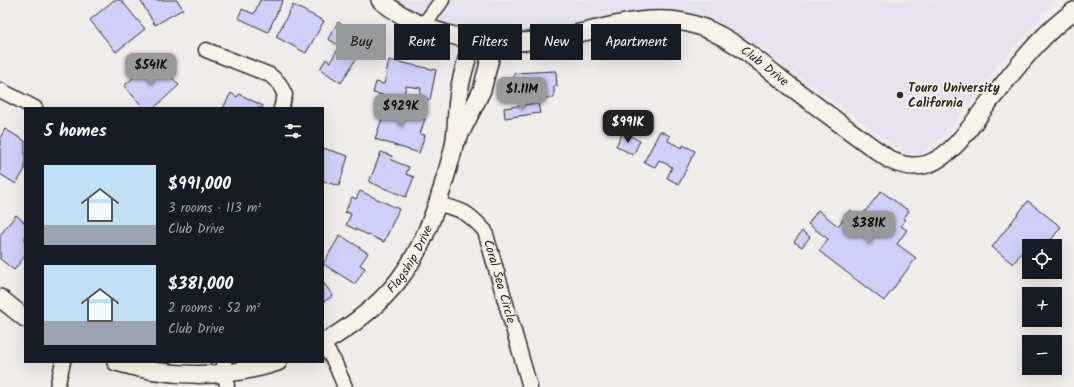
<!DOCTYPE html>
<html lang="en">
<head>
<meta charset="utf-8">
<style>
  :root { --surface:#171b24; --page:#20242c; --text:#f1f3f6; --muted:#9ea1a6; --accent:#98999b }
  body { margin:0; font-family:Kalam,sans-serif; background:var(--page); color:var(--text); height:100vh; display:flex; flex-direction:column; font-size:15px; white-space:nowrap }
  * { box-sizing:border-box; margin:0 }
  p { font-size:13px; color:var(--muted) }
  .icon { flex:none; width:22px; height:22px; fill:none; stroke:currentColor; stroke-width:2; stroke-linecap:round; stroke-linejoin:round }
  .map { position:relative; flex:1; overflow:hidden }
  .sheet { position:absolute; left:24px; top:107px; width:300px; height:256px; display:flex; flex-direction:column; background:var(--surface); border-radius:0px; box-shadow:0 4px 16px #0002 }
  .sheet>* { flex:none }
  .top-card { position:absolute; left:336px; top:24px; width:380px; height:36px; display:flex; gap:8px }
  .controls { position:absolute; left:1022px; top:239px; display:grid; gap:8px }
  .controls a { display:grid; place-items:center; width:40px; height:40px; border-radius:0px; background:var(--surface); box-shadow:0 4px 16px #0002; font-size:20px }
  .price { position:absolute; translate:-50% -34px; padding:0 9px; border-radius:8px; background:var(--accent); color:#111; font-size:13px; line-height:26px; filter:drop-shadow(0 1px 2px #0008) }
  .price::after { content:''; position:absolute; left:50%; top:24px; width:12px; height:9px; margin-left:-6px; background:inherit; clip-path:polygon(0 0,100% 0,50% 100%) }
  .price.on { background:#222; color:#fff }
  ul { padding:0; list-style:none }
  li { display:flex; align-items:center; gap:12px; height:100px; padding:0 20px }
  li span { display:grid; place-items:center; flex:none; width:112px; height:80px; border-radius:0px; color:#555 }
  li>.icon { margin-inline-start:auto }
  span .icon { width:48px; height:48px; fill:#fffc; stroke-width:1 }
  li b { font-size:17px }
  h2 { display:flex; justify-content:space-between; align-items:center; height:48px; padding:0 20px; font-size:17px }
  .tag { padding:0 14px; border-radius:0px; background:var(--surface); box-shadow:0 4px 16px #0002; font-size:14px; line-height:36px }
  .tag.on { background:var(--accent); color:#111 }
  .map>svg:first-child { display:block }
  .built { fill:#e6e3ef }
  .building { fill:#d0cff8; stroke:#2b2b2b }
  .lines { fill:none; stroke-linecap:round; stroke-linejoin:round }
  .minor-casing { stroke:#2b2b2b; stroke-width:17 }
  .tertiary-casing { stroke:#2b2b2b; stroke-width:20 }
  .minor { stroke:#f7f3e8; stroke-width:14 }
  .tertiary { stroke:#f7f3e8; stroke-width:17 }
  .poi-dot { fill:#2b2b2b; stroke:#f7f3e8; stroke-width:1.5 }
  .labels { text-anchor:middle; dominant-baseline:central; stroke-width:3.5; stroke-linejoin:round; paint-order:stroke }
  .street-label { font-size:13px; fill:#2b2b2b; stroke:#f7f3e8 }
  .poi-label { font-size:13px; font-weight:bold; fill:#2b2b2b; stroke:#f7f3e8; text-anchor:start }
</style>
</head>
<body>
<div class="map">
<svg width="1074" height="387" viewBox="0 0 1074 387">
  <rect width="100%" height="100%" fill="#efeceb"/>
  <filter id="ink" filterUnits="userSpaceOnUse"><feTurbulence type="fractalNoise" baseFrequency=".025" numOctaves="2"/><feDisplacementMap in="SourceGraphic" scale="8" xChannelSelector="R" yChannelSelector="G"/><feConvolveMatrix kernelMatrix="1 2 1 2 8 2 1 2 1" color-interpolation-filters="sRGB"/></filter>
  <g filter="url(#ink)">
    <path class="built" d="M 390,0 L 1055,0 L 996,68 L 943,138 L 919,154 L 905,153 L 751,42 L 684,12 L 657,10 L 589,21 L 549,33 L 510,36 L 478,34 L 438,23 Z"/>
    <path class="building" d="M 114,0 L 121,0 L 145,29 L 116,52 L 90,20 Z
      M 140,0 L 177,0 L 183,9 L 155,25 Z
      M 260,0 L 283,0 L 268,32 L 238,18 L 242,9 L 254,14 Z
      M 293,5 L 324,21 L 306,53 L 276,37 Z
      M 338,22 L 367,41 L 341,83 L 320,69 L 326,59 L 330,62 L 340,46 L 328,39 Z
      M 389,60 L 436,70 L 430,100 L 419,97 L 421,88 L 406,86 L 403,99 L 373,93 L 376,82 L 384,84 Z
      M 151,62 L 163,76 L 167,72 L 179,85 L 154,108 L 144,108 L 124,86 Z
      M 556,71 L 557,86 L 554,86 L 554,98 L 513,99 L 514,73 Z
      M 231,93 L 237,97 L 239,94 L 263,106 L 262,108 L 223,108 Z
      M 388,101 L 416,110 L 415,115 L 425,119 L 420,134 L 425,135 L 419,153 L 375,139 Z
      M 538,103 L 540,113 L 505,118 L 504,108 Z
      M 5,129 L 25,141 L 25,169 L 16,184 L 0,174 L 0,138 Z
      M 660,131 L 670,136 L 668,141 L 682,148 L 683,145 L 695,151 L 679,184 L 667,178 L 672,167 L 659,160 L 655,167 L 644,162 Z
      M 623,132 L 640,141 L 633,155 L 616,146 Z
      M 323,148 L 348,156 L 339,186 L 323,181 Z
      M 381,152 L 392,156 L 391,160 L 409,167 L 406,174 L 414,177 L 406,197 L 369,182 Z
      M 360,191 L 399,209 L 384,242 L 346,225 L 351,214 L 345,212 L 352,197 L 356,199 Z
      M 881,191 L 909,211 L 903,219 L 905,220 L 901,226 L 907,230 L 897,244 L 916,258 L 884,301 L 819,251 L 828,239 L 808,224 L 818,210 L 838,226 L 850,210 L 860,218 Z
      M 1028,201 L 1061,227 L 1046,246 L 1029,246 L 1029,249 L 1026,247 L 1013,264 L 992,247 Z
      M 16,215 L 25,223 L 25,256 L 14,270 L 0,259 L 0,235 Z
      M 802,231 L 810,237 L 802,247 L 794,242 Z
      M 340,235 L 368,253 L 360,265 L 365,268 L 355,284 L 323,264 Z
      M 323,282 L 333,296 L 323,302 Z"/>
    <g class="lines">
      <defs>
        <g id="minor">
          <path d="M 423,26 L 442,0"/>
          <path d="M 206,50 L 270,75 L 279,83 L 285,95 L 281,108"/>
          <path d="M 0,90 L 35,108"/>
          <path id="s1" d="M 437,204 C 461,209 468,212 485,231 L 530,387"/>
          <path d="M 323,344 L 334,361 L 345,387"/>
          <path d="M 224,362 L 227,387"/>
          <path d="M 57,387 L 63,362"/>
        </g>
        <g id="tertiary">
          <path id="s2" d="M 380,0 C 435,44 508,50 575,34 C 612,26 651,14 688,23 C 727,32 759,62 790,86 C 823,111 856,136 890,160 C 903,166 914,168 928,164 C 955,154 972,124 989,102 C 1015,70 1040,35 1074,11"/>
          <path d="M 458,138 L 482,90 L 494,43"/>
          <path d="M 0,298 L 25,318"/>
          <path id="s3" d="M 323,343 C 391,303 419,264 442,189 C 446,174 451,160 454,145 C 457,130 456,114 458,99 C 460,79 467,59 473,40"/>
          <path d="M 116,362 C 168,378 226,379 278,362"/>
        </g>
      </defs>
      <use href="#minor" class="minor-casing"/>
      <use href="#tertiary" class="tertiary-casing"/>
      <use href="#minor" class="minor"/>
      <use href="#tertiary" class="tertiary"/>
    </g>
  </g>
  <circle class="poi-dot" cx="900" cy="95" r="4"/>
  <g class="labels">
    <g class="street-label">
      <text stroke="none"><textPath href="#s2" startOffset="408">Club Drive</textPath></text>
      <text stroke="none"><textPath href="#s3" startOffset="123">Flagship Drive</textPath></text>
      <text stroke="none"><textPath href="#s1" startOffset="109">Coral Sea Circle</textPath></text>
    </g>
    <g class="poi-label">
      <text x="908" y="88">Touro University<tspan x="908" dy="15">California</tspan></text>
    </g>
  </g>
</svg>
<div class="controls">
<a><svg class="icon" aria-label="locate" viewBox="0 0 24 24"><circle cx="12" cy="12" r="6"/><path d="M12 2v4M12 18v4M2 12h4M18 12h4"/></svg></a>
<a>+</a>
<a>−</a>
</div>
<b class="price" style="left:151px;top:87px">$541K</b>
<b class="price" style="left:522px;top:111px">$1.11M</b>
<b class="price" style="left:401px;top:128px">$929K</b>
<b class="price on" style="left:628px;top:144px">$991K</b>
<b class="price" style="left:869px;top:245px">$381K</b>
<div class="top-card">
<a class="tag on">Buy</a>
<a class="tag">Rent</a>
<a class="tag">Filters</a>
<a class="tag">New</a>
<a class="tag">Apartment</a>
</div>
<section class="sheet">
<h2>5 homes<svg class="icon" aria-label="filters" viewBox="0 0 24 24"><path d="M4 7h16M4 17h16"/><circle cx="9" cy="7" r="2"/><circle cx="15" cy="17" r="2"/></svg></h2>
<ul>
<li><span style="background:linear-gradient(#bfe0f5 75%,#9aa5b1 0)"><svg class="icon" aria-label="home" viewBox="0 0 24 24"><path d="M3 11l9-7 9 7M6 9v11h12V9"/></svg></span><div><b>$991,000</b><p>3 rooms · 113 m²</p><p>Club Drive</p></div></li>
<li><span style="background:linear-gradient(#bfe0f5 70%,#9aa5b1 0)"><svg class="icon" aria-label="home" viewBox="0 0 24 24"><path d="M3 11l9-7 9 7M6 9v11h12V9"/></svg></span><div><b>$381,000</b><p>2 rooms · 52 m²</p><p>Club Drive</p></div></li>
</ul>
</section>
</div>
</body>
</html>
